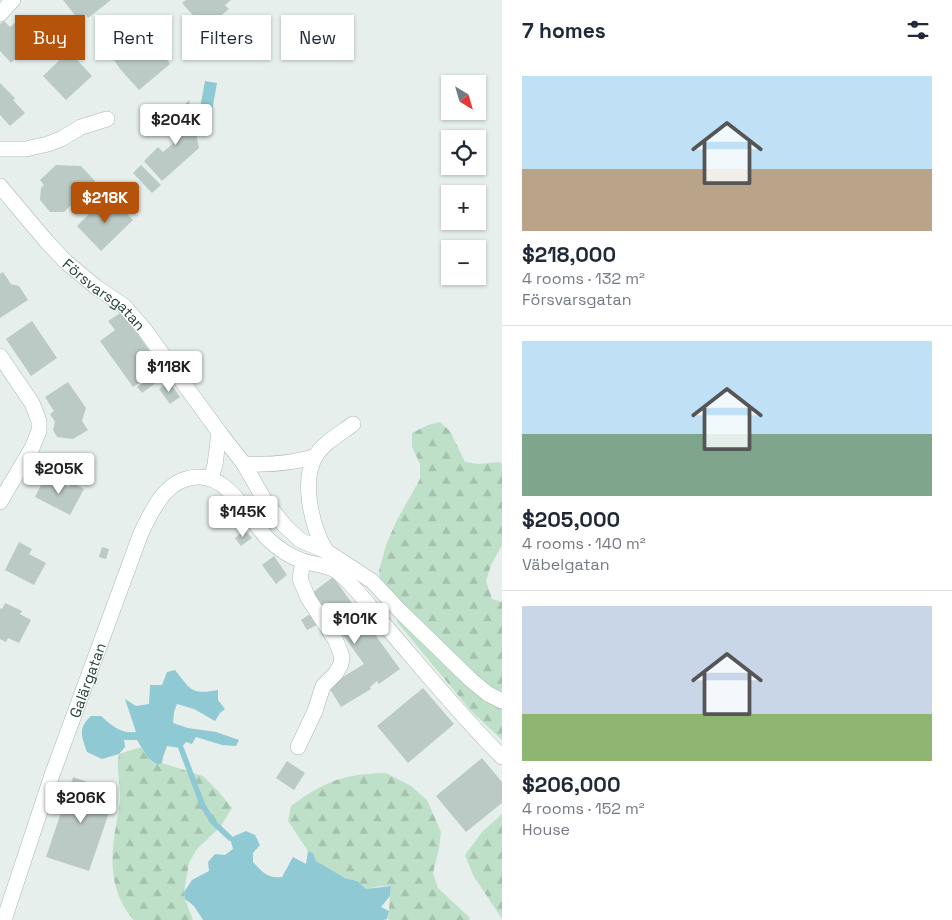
<!DOCTYPE html>
<html lang="en">
<head>
<meta charset="utf-8">
<style>
  :root { --surface:#fff; --page:#f2f2f3; --text:#1f2937; --muted:#747a83; --line:#e0e1e3; --accent:#b45309 }
  body { margin:0; font-family:"Space Grotesk",sans-serif; background:var(--page); color:var(--text); height:100vh; display:flex; flex-direction:column; font-size:19px; white-space:nowrap }
  * { box-sizing:border-box; margin:0 }
  p { font-size:16px; color:var(--muted) }
  .icon { flex:none; width:28px; height:28px; fill:none; stroke:currentColor; stroke-width:2; stroke-linecap:round; stroke-linejoin:round }
  .map { position:relative; flex:1; overflow:hidden }
  .details { display:flex; flex-direction:column; background:var(--surface); width:450px }
  .details>* { flex:none }
  .top-card { position:absolute; left:15px; top:15px; width:411px; height:45px; display:flex; gap:10px }
  .needle { width:32px; rotate:143deg }
  .buttons { position:absolute; left:441px; top:75px; display:grid; gap:10px }
  .buttons a { display:grid; place-items:center; width:45px; height:45px; border-radius:0px; background:var(--surface); box-shadow:0 1px 4px #0004; font-size:25px }
  .price { position:absolute; translate:-50% -42px; padding:0 11px; border-radius:5px; background:#fff; color:#222; font-size:16px; line-height:32px; filter:drop-shadow(0 1px 2px #0008) }
  .price::after { content:''; position:absolute; left:50%; top:30px; width:15px; height:11px; margin-left:-8px; background:inherit; clip-path:polygon(0 0,100% 0,50% 100%) }
  .price.on { background:var(--accent); color:#fff }
  ul { padding:0; list-style:none }
  li { display:grid; align-content:center; gap:10px; height:265px; padding:0 20px }
  li+li { border-top:1px solid var(--line) }
  li span { display:grid; place-items:center; height:155px; border-radius:0px; color:#555 }
  li>.icon { margin-inline-start:auto }
  span .icon { width:90px; height:90px; fill:#fffc; stroke-width:1 }
  li b { font-size:21px }
  h2 { display:flex; justify-content:space-between; align-items:center; height:60px; padding:0 20px; font-size:21px }
  .pill { padding:0 18px; border-radius:0px; background:var(--surface); box-shadow:0 1px 4px #0004; font-size:18px; line-height:45px }
  .pill.on { background:var(--accent); color:#fff }
  main { display:flex; flex:1; min-height:0 }
  .map>svg:first-child { display:block }
  .forest { fill:url(#forest-firs) }
  .water { fill:#8ec9d4 }
  .lines { fill:none; stroke-linecap:round; stroke-linejoin:round }
  .stream { stroke:#8ec9d4; stroke-width:5.5 }
  .building { fill:#bbcac4 }
  .minor-casing { stroke:#a8b8b2; stroke-width:16 }
  .minor { stroke:#fff; stroke-width:15 }
  .labels { text-anchor:middle; dominant-baseline:central; stroke-width:4; stroke-linejoin:round; paint-order:stroke }
  .street-label { font-size:15px; fill:#24423a; stroke:#f7fbf9 }
</style>
</head>
<body>
<main>
<div class="map">
<svg width="502" height="920" viewBox="0 0 502 920">
  <defs>
    <pattern id="forest-firs" width="22" height="20" patternUnits="userSpaceOnUse" patternTransform="scale(1.25)"><rect width="22" height="20" fill="#bfe0c8"/><path d="M5 1l3.5 6h-7zM16 11l3.5 6h-7z" fill="#a4c1ad"/></pattern>
  </defs>
  <rect width="100%" height="100%" fill="#e6efeb"/>
  <path class="forest" d="M 440,422 L 450,431 L 465,462 L 478,464 L 499,462 L 502,464 L 502,545 L 491,565 L 486,581 L 492,599 L 502,602 L 502,740 L 471,711 L 398,623 L 381,584 L 379,571 L 386,545 L 397,520 L 420,479 L 420,464 L 412,447 L 412,433 L 428,425 Z
    M 141,747 L 148,758 L 156,765 L 162,763 L 203,776 L 219,792 L 232,808 L 221,826 L 197,849 L 189,863 L 184,892 L 185,899 L 193,920 L 134,920 C 113,898 110,867 114,838 C 116,824 120,810 120,796 C 120,781 116,768 119,754 Z
    M 386,773 L 411,786 L 427,800 L 441,832 L 439,849 L 433,873 L 438,888 L 470,918 L 469,920 L 388,920 L 391,886 L 381,886 L 366,889 L 357,881 L 345,878 L 316,861 L 313,853 L 308,851 L 288,821 L 291,806 C 325,781 344,774 386,773 Z
    M 502,814 L 502,919 L 473,875 L 465,855 L 482,832 Z"/>
  <path class="water" d="M 205,81 L 217,83 L 212,111 L 200,108 Z
    M 175,670 C 191,690 191,695 218,690 L 218,700 L 225,709 L 220,713 L 215,721 L 194,709 L 177,704 L 174,712 L 173,723 L 188,728 L 216,732 L 239,740 L 236,746 L 222,745 L 196,737 L 192,744 L 186,742 L 181,748 L 167,746 L 163,757 L 162,763 L 157,765 L 148,758 L 137,740 L 124,740 L 125,747 L 119,754 L 102,759 L 87,752 C 82,737 77,729 91,716 L 101,716 C 112,726 121,734 136,732 L 125,699 L 136,706 L 149,704 L 150,685 L 162,685 L 167,672 Z
    M 246,831 L 255,835 L 260,845 L 253,853 L 253,862 C 262,872 268,879 282,877 L 293,857 L 306,864 L 308,851 L 313,853 L 316,861 L 345,878 L 357,881 L 366,889 L 391,886 L 390,896 L 381,907 L 389,911 L 387,919 L 384,920 L 203,920 L 194,906 L 185,899 L 184,892 L 192,880 L 209,871 L 208,862 L 215,854 L 225,855 L 233,849 L 230,838 Z"/>
  <g class="lines">
    <path class="stream" d="M 181,748 L 203,806 L 213,822 L 230,838"/>
  </g>
  <path class="building" d="M 63,0 L 111,0 L 88,18 L 85,14 L 78,19 Z
    M 186,0 L 231,0 L 225,5 L 229,9 L 205,29 L 182,3 Z
    M 18,20 L 36,39 L 11,63 L 0,51 L 0,24 L 4,21 L 10,27 Z
    M 127,33 L 146,55 L 159,49 L 170,64 L 139,90 L 121,70 L 106,49 Z
    M 69,51 L 92,76 L 66,100 L 43,76 Z
    M 0,83 L 15,98 L 13,100 L 25,113 L 10,126 L 0,115 Z
    M 189,100 L 199,148 L 162,181 L 144,161 L 158,147 L 163,152 L 177,140 L 174,115 Z
    M 56,165 L 81,166 L 95,181 L 64,212 L 50,212 L 40,200 L 41,188 L 44,185 L 40,180 Z
    M 141,165 L 161,185 L 152,193 L 133,173 Z
    M 112,198 L 133,220 L 101,251 L 77,226 L 93,210 L 96,213 Z
    M 3,272 L 11,284 L 19,286 L 28,300 L 0,318 L 0,274 Z
    M 122,312 L 161,367 L 133,387 L 100,341 L 115,330 L 108,321 Z
    M 32,321 L 57,358 L 31,376 L 6,339 Z
    M 163,370 L 167,375 L 163,378 L 159,373 Z
    M 157,373 L 161,379 L 142,393 L 137,387 Z
    M 169,381 L 180,397 L 170,404 L 159,389 Z
    M 68,382 L 86,408 L 82,421 L 88,430 L 73,439 L 57,437 L 53,430 L 55,422 L 50,414 L 54,411 L 45,397 Z
    M 46,475 L 69,487 L 71,482 L 84,489 L 70,515 L 35,497 Z
    M 245,530 L 252,538 L 241,546 L 235,538 Z
    M 19,542 L 32,549 L 29,554 L 46,563 L 34,585 L 5,570 Z
    M 102,547 L 109,549 L 106,559 L 99,557 Z
    M 274,556 L 287,575 L 276,584 L 262,565 Z
    M 333,577 L 400,669 L 379,684 L 377,681 L 370,687 L 371,689 L 341,707 L 328,686 L 364,664 L 312,593 Z
    M 5,603 L 22,611 L 20,614 L 31,620 L 19,643 L 8,638 L 6,642 L 0,639 L 0,608 L 2,609 Z
    M 310,614 L 317,625 L 307,630 L 301,620 Z
    M 423,688 L 454,724 L 408,763 L 377,726 Z
    M 482,758 L 502,782 L 502,803 L 466,832 L 436,796 Z
    M 287,761 L 305,773 L 294,790 L 276,778 Z
    M 73,777 L 116,792 L 89,871 L 46,857 Z"/>
  <g class="lines">
    <defs>
      <g id="minor">
        <path d="M 0,14 L 13,0"/>
        <path d="M 0,149 L 26,149 L 48,144 L 61,139 L 81,127 L 107,119"/>
        <path id="s1" d="M 0,186 L 47,242 L 66,262 L 96,287 L 124,306 L 144,329 L 219,432 L 244,464 L 265,501 L 285,526 L 300,540 L 326,551 L 372,581 L 401,612 L 471,680 L 488,694 L 502,701"/>
        <path d="M 0,356 L 32,403 L 39,421 L 39,431 L 32,448 L 0,502"/>
        <path d="M 244,464 C 269,465 292,464 316,456"/>
        <path d="M 211,478 L 215,465 L 219,432"/>
        <path d="M 326,551 C 312,527 301,483 315,457 C 323,443 341,433 353,424"/>
        <path d="M 298,747 L 315,711 L 323,686 L 336,673 L 341,664 L 342,657 L 336,641 L 308,598 L 300,579 L 303,561"/>
        <path id="s2" d="M 4,920 L 52,775 L 141,533 C 153,509 165,479 197,477 C 230,475 249,519 268,539 C 277,548 291,557 303,561 C 314,565 331,565 339,573 C 358,589 373,611 389,630 C 426,673 462,717 502,757"/>
      </g>
    </defs>
    <use href="#minor" class="minor-casing"/>
    <use href="#minor" class="minor"/>
  </g>
  <g class="labels">
    <g class="street-label">
      <text stroke="none"><textPath href="#s1" startOffset="151">Försvarsgatan</textPath></text>
      <text stroke="none"><textPath href="#s2" startOffset="254">Galärgatan</textPath></text>
    </g>
  </g>
</svg>
<div class="buttons">
<a><svg class="needle" viewBox="-14 -14 28 28"><path d="M0-13l5 13h-10z" fill="#e53935"/><path d="M0 13l5-13h-10z" fill="#747a83"/></svg></a>
<a><svg class="icon" aria-label="locate" viewBox="0 0 24 24"><circle cx="12" cy="12" r="6"/><path d="M12 2v4M12 18v4M2 12h4M18 12h4"/></svg></a>
<a>+</a>
<a>−</a>
</div>
<b class="price" style="left:176px;top:146px">$204K</b>
<b class="price on" style="left:105px;top:224px">$218K</b>
<b class="price" style="left:169px;top:393px">$118K</b>
<b class="price" style="left:59px;top:495px">$205K</b>
<b class="price" style="left:243px;top:538px">$145K</b>
<b class="price" style="left:355px;top:645px">$101K</b>
<b class="price" style="left:81px;top:824px">$206K</b>
<div class="top-card">
<a class="pill on">Buy</a>
<a class="pill">Rent</a>
<a class="pill">Filters</a>
<a class="pill">New</a>
</div>
</div>
<section class="details">
<h2>7 homes<svg class="icon" aria-label="filters" viewBox="0 0 24 24"><path d="M4 7h16M4 17h16"/><circle cx="9" cy="7" r="2"/><circle cx="15" cy="17" r="2"/></svg></h2>
<ul>
<li><span style="background:linear-gradient(#bfe0f5 60%,#b9a48a 0)"><svg class="icon" aria-label="home" viewBox="0 0 24 24"><path d="M3 11l9-7 9 7M6 9v11h12V9"/></svg></span><div><b>$218,000</b><p>4 rooms · 132 m²</p><p>Försvarsgatan</p></div></li>
<li><span style="background:linear-gradient(#bfe0f5 60%,#7fa58c 0)"><svg class="icon" aria-label="home" viewBox="0 0 24 24"><path d="M3 11l9-7 9 7M6 9v11h12V9"/></svg></span><div><b>$205,000</b><p>4 rooms · 140 m²</p><p>Väbelgatan</p></div></li>
<li><span style="background:linear-gradient(#c9d6e8 70%,#8fb573 0)"><svg class="icon" aria-label="home" viewBox="0 0 24 24"><path d="M3 11l9-7 9 7M6 9v11h12V9"/></svg></span><div><b>$206,000</b><p>4 rooms · 152 m²</p><p>House</p></div></li>
</ul>
</section>
</main>
</body>
</html>
